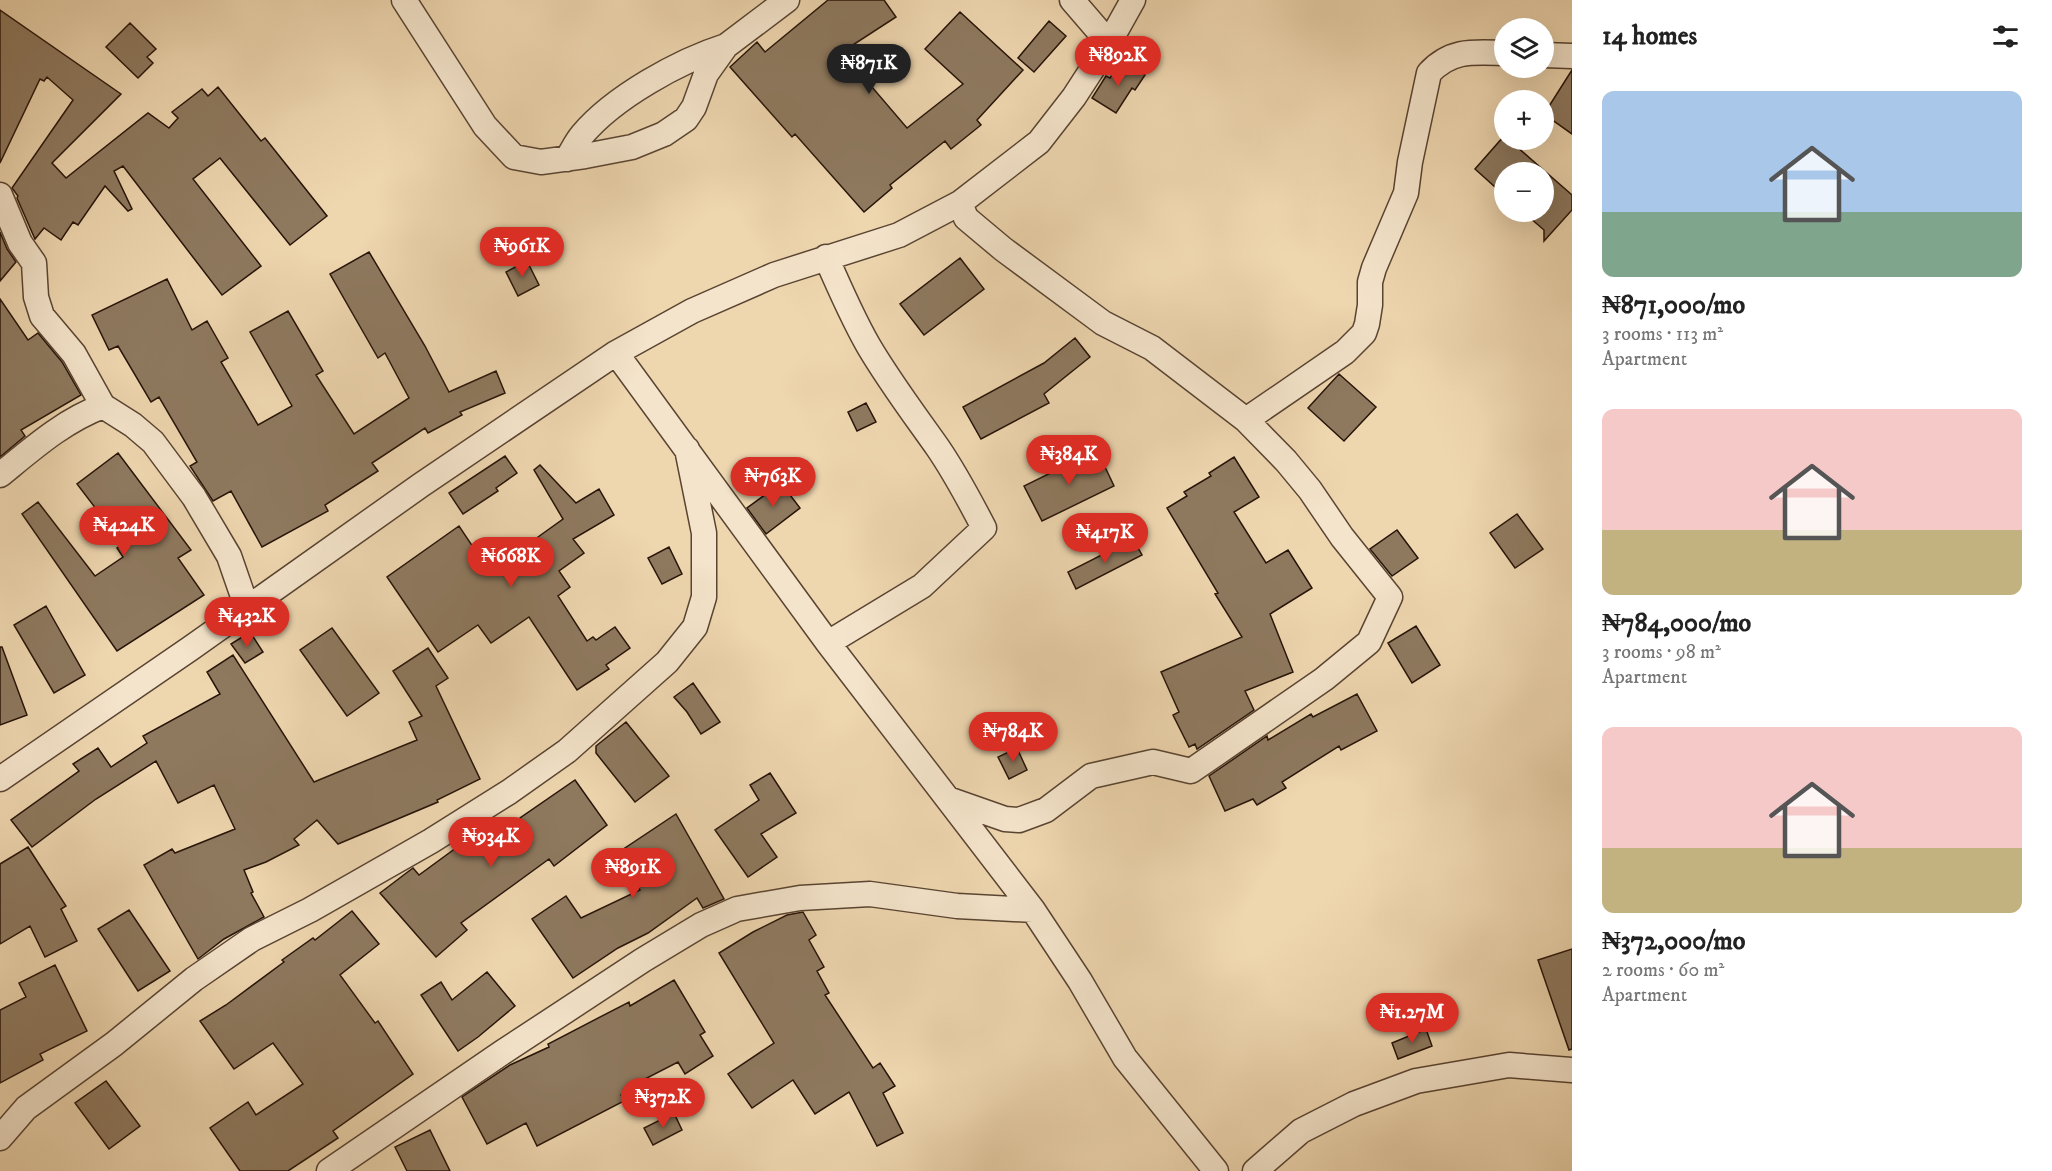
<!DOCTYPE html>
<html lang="en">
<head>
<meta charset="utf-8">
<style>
  :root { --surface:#fff; --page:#f6f6f6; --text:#222; --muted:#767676; --accent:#d93025 }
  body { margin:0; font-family:"IM FELL DW Pica",serif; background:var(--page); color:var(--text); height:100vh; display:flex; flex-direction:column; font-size:22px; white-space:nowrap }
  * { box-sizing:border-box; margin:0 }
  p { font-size:20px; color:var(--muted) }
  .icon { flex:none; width:33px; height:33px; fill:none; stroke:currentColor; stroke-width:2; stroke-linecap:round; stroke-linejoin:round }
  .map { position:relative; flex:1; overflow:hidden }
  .side { display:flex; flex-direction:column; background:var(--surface); width:480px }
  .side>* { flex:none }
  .controls { position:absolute; left:1494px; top:18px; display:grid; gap:12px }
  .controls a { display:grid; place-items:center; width:60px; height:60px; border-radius:50%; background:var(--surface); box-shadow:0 6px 24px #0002; font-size:30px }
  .price { position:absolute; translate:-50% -51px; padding:0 14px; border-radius:21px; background:var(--accent); color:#fff; font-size:20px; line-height:39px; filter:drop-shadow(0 2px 3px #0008) }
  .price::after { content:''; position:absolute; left:50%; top:36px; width:18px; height:14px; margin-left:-9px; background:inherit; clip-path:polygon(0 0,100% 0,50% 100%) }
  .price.current { background:#222; color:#fff }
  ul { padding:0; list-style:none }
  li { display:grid; align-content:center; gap:12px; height:318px; padding:0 30px }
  li span { display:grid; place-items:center; height:186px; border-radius:12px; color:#555 }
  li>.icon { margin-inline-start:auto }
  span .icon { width:108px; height:108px; fill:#fffc; stroke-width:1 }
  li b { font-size:26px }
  h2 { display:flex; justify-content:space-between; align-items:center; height:72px; padding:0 30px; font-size:26px }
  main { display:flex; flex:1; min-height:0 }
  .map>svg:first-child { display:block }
  .building { fill:#8e795f; stroke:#271409; stroke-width:1.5 }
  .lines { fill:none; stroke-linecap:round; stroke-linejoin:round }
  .street-casing { stroke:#594432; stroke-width:27 }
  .street { stroke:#f4e4cb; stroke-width:24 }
</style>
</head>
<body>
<main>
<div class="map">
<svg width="1572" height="1171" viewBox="0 0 1572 1171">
  <rect width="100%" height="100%" fill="#eed6af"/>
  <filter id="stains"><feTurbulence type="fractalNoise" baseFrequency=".00333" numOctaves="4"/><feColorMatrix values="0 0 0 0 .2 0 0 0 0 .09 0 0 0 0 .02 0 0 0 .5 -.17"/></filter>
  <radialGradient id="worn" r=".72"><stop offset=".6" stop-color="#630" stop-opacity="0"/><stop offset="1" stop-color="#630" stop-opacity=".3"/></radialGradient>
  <path class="building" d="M 828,0 L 884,0 L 896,17 L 842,52 L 907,128 L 963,84 L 925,49 L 960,12 L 1023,70 L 977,120 L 981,125 L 951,149 L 945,141 L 890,185 L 892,188 L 864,212 L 795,134 L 792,137 L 730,67 L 757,42 L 765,52 Z
    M 0,10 L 121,94 L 52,163 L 66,178 L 148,113 L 169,128 L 178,118 L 172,112 L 202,89 L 208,96 L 218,87 L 261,141 L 265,138 L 327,216 L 290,245 L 220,158 L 193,179 L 261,266 L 222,295 L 123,166 L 114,171 L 132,209 L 128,211 L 105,186 L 78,225 L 73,222 L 61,240 L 44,228 L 35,239 L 17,198 L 18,196 L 12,188 L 73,100 L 47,77 L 44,81 L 40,79 L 0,163 Z
    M 1049,21 L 1066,36 L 1034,72 L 1018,58 Z
    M 130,23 L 156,49 L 147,57 L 153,63 L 138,78 L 106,47 Z
    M 1121,61 L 1145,75 L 1135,90 L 1132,88 L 1116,113 L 1092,98 L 1106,76 L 1110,78 Z
    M 1572,70 L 1572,134 L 1544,114 Z
    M 1504,136 L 1504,140 L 1509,140 L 1572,195 L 1572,210 L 1544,241 L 1544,230 L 1523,212 L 1544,212 L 1544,172 L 1504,172 L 1504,195 L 1475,169 Z
    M 0,232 L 7,249 L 16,262 L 0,281 Z
    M 369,252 L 425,346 L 449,392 L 496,371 L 505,393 L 460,412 L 462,415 L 428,433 L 425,428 L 372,463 L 378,471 L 325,505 L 328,511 L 262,547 L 231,491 L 213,501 L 190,466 L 197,462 L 159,397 L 151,402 L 118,346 L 109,350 L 92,315 L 167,279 L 192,330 L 207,321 L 228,358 L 221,362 L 258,425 L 292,406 L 250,332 L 288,311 L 323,371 L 316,375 L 354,434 L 409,398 L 385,353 L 378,358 L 330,274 Z
    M 960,258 L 984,289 L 924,335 L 900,304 Z
    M 527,261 L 539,285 L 518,296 L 506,272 Z
    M 0,299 L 28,340 L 38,333 L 62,362 L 81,395 L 21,430 L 25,436 L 0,457 Z
    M 1075,338 L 1090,357 L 1044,394 L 1049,403 L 981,439 L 963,407 L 1044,363 Z
    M 1339,374 L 1376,407 L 1344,441 L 1308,408 Z
    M 866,403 L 876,422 L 857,431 L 848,412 Z
    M 1097,450 L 1114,486 L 1042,521 L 1024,486 Z
    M 118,453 L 191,550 L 178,558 L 204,595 L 117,651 L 22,514 L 38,502 L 95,576 L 123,557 L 117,548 L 123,544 L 77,484 Z
    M 505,456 L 517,473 L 496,488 L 498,491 L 463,514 L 449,493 Z
    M 1234,457 L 1259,497 L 1234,512 L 1266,563 L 1288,550 L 1312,588 L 1270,614 L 1293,672 L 1245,691 L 1254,710 L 1197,749 L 1195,744 L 1189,747 L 1173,715 L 1179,712 L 1161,672 L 1242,637 L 1215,594 L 1218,593 L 1167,508 L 1187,496 L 1184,492 L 1211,476 L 1209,473 Z
    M 540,465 L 576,503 L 599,489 L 614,515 L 573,539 L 584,553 L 559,571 L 570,587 L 558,596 L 587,641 L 593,637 L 596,640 L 615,627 L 630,648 L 606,665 L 609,669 L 577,690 L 529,617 L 491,643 L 478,625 L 438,652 L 387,577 L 459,526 L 483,562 L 520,540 L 524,547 L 563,519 L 534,470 Z
    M 781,483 L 800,508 L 766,534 L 747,508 Z
    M 1517,514 L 1543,549 L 1515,568 L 1490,533 Z
    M 1397,530 L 1418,558 L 1392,576 L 1370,549 Z
    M 1133,539 L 1142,555 L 1076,589 L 1068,572 Z
    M 669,547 L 682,574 L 662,584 L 648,558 Z
    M 46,606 L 85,675 L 54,693 L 14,625 Z
    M 1416,626 L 1440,665 L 1412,683 L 1388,643 Z
    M 332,628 L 379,693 L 347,716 L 300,650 Z
    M 250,632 L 263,652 L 245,663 L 231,644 Z
    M 0,647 L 2,647 L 27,715 L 0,725 Z
    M 428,648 L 448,678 L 436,686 L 480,779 L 437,800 L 438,802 L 338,844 L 317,820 L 294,839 L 299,845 L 266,862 L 244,870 L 253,892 L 251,893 L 264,917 L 224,939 L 198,959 L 144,865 L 172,849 L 175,853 L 235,829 L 214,785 L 178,803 L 156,761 L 96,799 L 32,847 L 11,820 L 79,771 L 73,764 L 98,748 L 111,767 L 147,743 L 143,736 L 220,694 L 207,672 L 233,655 L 314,782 L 343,770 L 417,740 L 409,722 L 422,716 L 393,671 Z
    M 693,683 L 720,722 L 701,734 L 687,712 L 674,697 Z
    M 1357,694 L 1377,731 L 1341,750 L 1339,746 L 1282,782 L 1286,788 L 1257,805 L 1253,799 L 1225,811 L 1209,776 L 1267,736 L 1268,740 L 1311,714 L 1313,717 Z
    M 626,722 L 669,776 L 635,802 L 596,753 L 596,746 Z
    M 1017,748 L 1027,770 L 1009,779 L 998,757 Z
    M 770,773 L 796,813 L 761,834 L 777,857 L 748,877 L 715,830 L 759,800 L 750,785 Z
    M 575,780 L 607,825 L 554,866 L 549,859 L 461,923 L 467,930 L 436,957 L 380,893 L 413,868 L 419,875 L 471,837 L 483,852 L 523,822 L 520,818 Z
    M 676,814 L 724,899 L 703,908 L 697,898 L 648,933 L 618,948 L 573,978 L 532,919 L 566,896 L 581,918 L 640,890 L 616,854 Z
    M 28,847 L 66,906 L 61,909 L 77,941 L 45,957 L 30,926 L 0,944 L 0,864 Z
    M 129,910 L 170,971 L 138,991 L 98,929 Z
    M 352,911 L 379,944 L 340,975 L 375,1023 L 378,1021 L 413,1074 L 333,1131 L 338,1138 L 288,1171 L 240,1171 L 210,1128 L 248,1102 L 256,1115 L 303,1084 L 273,1043 L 234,1069 L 200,1021 L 226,1005 L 284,962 L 282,960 L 313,938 L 315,940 Z
    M 803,912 L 816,935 L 809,940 L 824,967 L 817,971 L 829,993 L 825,995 L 873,1068 L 880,1063 L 895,1086 L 883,1093 L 903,1133 L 877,1146 L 849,1092 L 815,1114 L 793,1080 L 752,1108 L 728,1074 L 774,1043 L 719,953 L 753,932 L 787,915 Z
    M 1572,949 L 1572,1049 L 1569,1050 L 1538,960 Z
    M 55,965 L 87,1031 L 40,1054 L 43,1060 L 0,1083 L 0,1010 L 26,997 L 19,983 Z
    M 487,972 L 515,1006 L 478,1037 L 458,1051 L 421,995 L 441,982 L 452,1000 Z
    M 674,980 L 705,1032 L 700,1035 L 713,1056 L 685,1074 L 678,1062 L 641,1081 L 643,1084 L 621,1095 L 624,1101 L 537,1146 L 526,1123 L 487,1144 L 462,1097 L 510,1065 L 549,1047 L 548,1044 L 629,1002 L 630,1006 Z
    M 1426,1029 L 1432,1046 L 1398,1059 L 1392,1043 Z
    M 106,1081 L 140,1126 L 109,1149 L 75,1103 Z
    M 674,1113 L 682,1130 L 653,1145 L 644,1128 Z
    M 430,1130 L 450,1171 L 407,1171 L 395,1147 Z"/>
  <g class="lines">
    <defs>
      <path id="street" d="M 404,0 L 485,126 L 514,157 L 541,162 L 585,156 L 632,147 L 664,134 L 686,119 L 694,107 L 706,74 L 726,46 L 787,0
        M 1072,0 L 1109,43
        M 1544,55 L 1572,56
        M 567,159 C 572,151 576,142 582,135 C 614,97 679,61 726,46
        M 0,195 L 20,243 L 34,263 L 36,297 L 42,316 L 74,354 L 103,406 L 133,425 L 153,442 L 194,497 L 229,556 L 247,608
        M 826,257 C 839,287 852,317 868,345 C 889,381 914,414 938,448 C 955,473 970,501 984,528 L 922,586 L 828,643
        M 616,353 L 828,643 L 1033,910 L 1080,981 L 1125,1058 L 1216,1171
        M 1246,420 L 1345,352 L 1364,333 L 1367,324 L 1370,305 L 1370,282 L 1374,268 L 1406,193 L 1410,162 L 1429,73 C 1451,49 1474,52 1504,53
        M 0,475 C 32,449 63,421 103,406
        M 0,779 L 191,648 L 421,485 L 616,353 L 692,311 L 774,275 L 899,235 L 960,203 L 1039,142 L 1074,97 L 1109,43 L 1133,0
        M 948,799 L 1005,819 L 1019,820 L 1046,810 L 1091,776 L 1153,762 L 1191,771 L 1324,679 L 1369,642 L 1390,597 L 1342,537 L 1310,490 L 1286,461 L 1246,420 L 1152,348 L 1103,323 L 1003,249 L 966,218 L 960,203
        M 0,1138 L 26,1108 L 114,1044 L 194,979 L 252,939 L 310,910 L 431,841 L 509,792 L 567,751 L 667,662 L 695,627 L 704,597 L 704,533 L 687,449
        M 329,1171 L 503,1052 L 643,960 L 701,925 L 737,909 L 800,898 L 870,894 L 957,906 L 1033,910
        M 1255,1171 L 1301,1131 L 1354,1104 L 1416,1081 L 1509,1065 L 1572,1070"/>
    </defs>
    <use href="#street" class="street-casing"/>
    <use href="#street" class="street"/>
  </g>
  <rect width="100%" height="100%" filter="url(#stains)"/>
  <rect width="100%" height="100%" fill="url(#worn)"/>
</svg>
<div class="controls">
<a><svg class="icon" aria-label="layers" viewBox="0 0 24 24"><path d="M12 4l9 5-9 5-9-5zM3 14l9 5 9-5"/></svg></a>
<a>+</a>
<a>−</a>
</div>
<b class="price" style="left:1118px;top:87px">₦892K</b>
<b class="price current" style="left:869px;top:95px">₦871K</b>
<b class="price" style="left:522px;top:278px">₦961K</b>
<b class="price" style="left:1069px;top:486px">₦384K</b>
<b class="price" style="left:773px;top:508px">₦763K</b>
<b class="price" style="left:124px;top:557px">₦424K</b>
<b class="price" style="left:1105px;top:564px">₦417K</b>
<b class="price" style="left:511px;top:588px">₦668K</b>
<b class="price" style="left:247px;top:648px">₦432K</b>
<b class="price" style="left:1013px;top:763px">₦784K</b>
<b class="price" style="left:491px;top:868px">₦934K</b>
<b class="price" style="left:633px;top:899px">₦891K</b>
<b class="price" style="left:1412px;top:1044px">₦1.27M</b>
<b class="price" style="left:663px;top:1129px">₦372K</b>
</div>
<section class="side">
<h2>14 homes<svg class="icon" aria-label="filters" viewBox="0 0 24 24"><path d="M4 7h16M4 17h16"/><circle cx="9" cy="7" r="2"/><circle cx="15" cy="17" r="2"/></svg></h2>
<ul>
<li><span style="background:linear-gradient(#a9c7e8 65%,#7fa58c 0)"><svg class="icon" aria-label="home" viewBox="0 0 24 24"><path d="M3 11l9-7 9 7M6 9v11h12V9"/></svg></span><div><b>₦871,000/mo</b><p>3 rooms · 113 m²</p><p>Apartment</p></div></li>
<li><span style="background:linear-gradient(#f6c9c9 65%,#c2b280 0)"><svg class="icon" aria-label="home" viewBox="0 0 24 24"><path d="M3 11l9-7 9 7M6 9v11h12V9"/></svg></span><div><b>₦784,000/mo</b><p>3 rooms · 98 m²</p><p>Apartment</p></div></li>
<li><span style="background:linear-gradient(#f6c9c9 65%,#c2b280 0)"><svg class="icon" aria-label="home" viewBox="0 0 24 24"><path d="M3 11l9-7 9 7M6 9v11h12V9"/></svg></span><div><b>₦372,000/mo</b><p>2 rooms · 60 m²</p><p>Apartment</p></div></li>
</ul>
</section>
</main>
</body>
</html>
